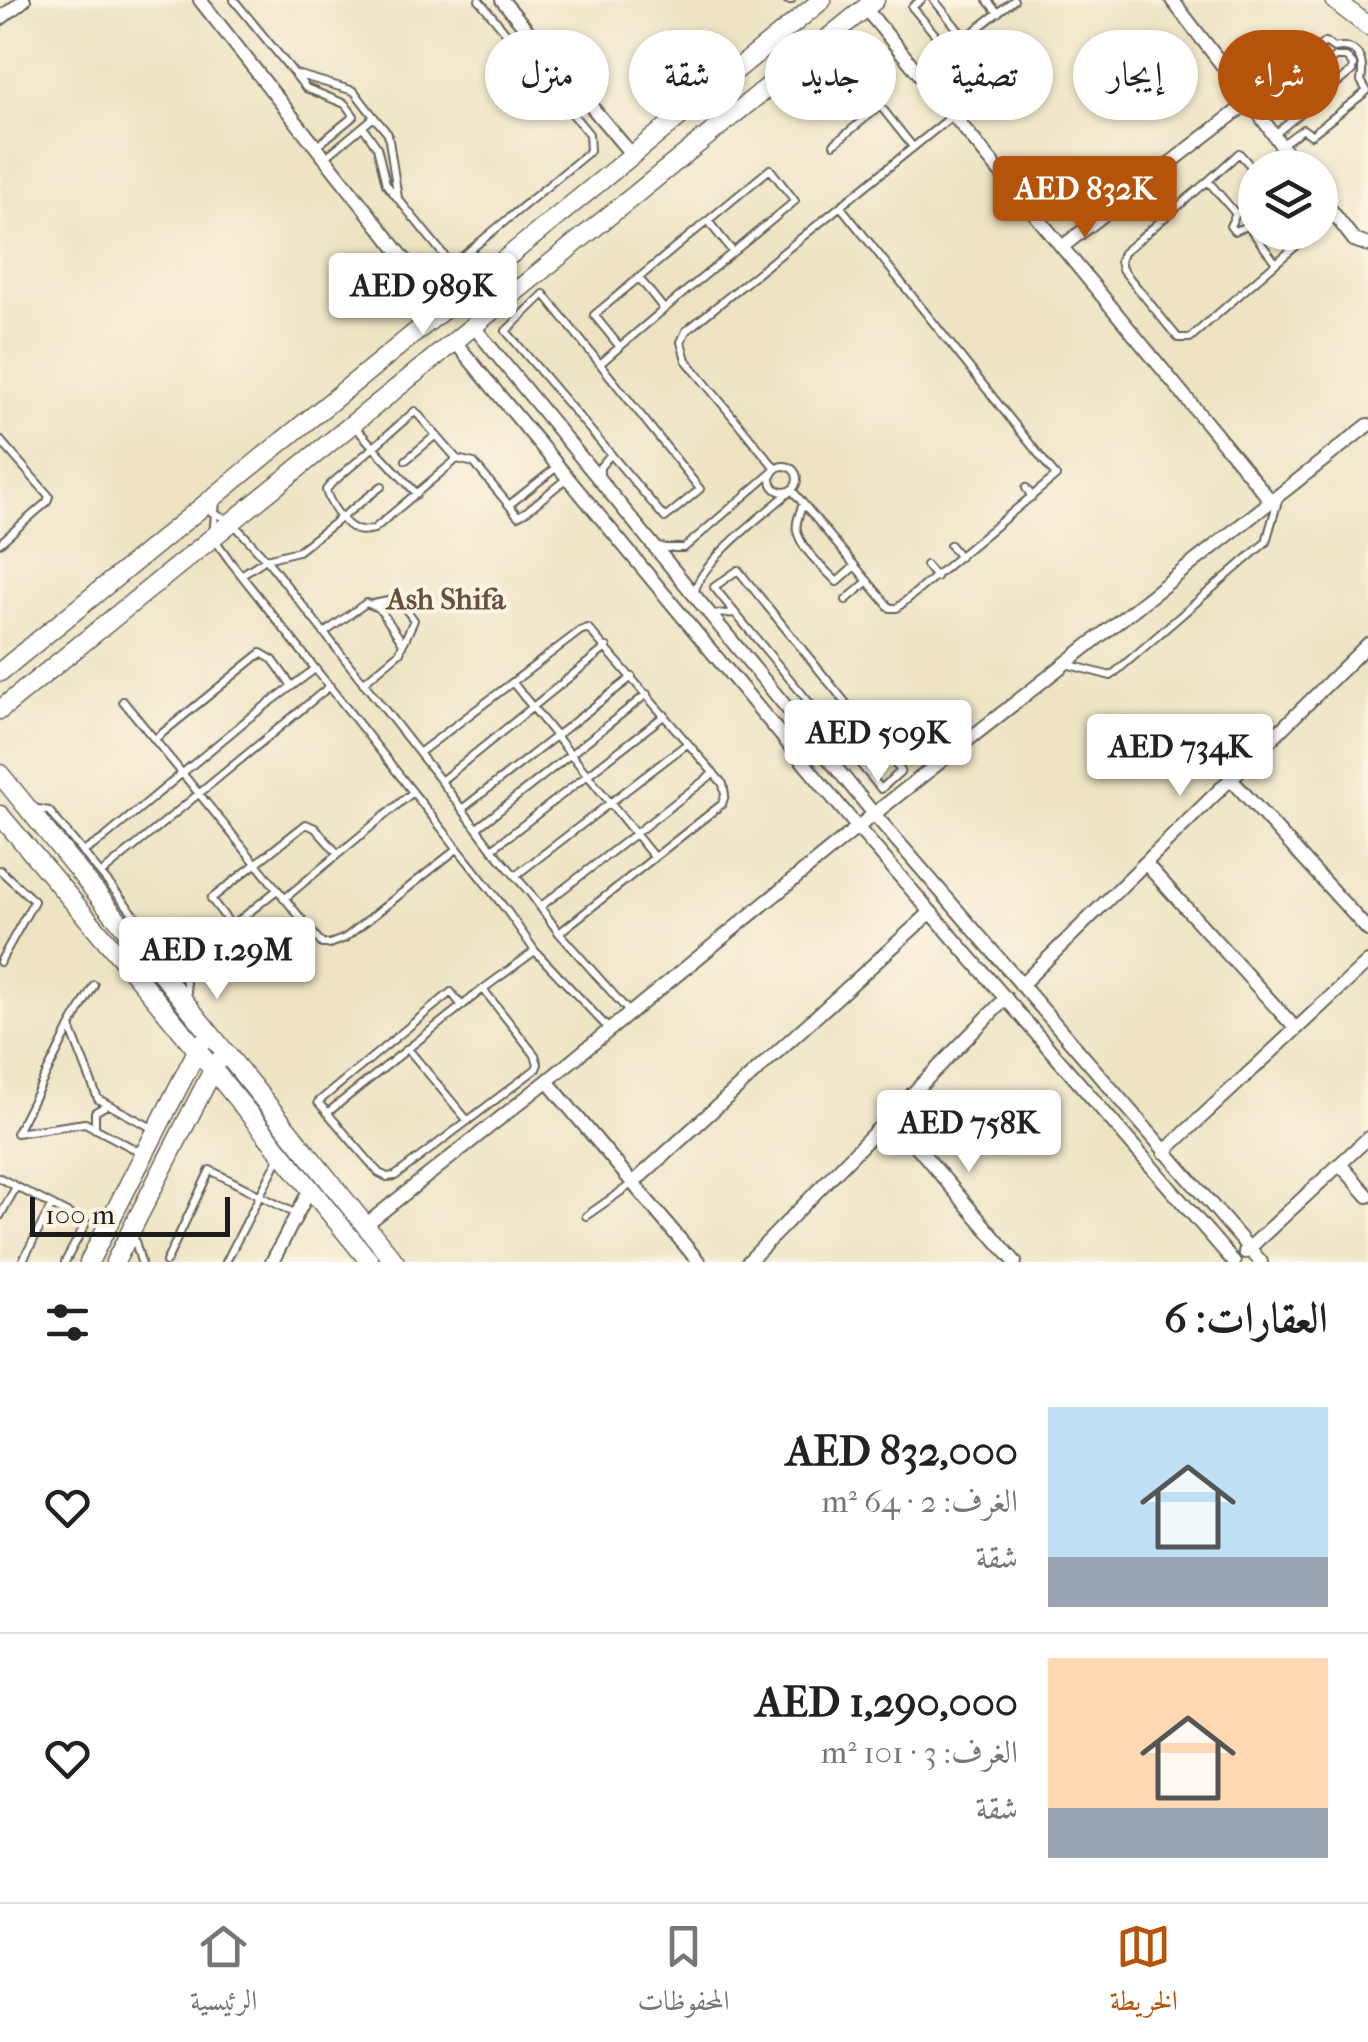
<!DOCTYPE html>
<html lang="ar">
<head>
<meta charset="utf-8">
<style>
  :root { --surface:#fff; --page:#f6f6f6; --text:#222; --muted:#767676; --line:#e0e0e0; --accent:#b45309 }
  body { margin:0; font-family:"IM FELL French Canon",Amiri,serif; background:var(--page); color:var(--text); direction:rtl; height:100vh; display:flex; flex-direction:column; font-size:38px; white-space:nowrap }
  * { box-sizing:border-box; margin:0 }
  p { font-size:32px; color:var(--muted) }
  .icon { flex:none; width:55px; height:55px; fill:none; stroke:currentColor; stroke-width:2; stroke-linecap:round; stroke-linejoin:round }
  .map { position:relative; height:1262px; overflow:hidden; direction:ltr }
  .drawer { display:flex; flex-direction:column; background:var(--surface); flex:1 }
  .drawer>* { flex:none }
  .banner { position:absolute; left:30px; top:30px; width:1310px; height:90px; direction:rtl; display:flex; gap:20px }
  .controls { position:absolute; left:1238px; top:150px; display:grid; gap:20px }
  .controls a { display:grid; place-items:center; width:100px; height:100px; border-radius:50%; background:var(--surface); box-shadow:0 2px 8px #0004; font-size:50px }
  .scale { position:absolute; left:30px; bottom:25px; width:200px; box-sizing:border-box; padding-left:10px; border:5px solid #1c1c1c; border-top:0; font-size:28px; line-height:35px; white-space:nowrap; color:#1c1c1c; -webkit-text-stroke:8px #fcf5e5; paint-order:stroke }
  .price { position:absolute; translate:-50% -85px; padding:0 22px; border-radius:10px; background:#fff; color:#222; font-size:32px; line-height:65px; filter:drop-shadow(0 2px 5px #0008) }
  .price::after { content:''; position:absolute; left:50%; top:60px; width:30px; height:22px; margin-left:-15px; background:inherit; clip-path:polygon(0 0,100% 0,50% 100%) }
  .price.active { background:var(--accent); color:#fff }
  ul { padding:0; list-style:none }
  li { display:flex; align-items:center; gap:30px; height:250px; padding:0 40px }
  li+li { border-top:2px solid var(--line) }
  li span { display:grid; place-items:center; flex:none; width:280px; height:200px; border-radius:0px; color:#555 }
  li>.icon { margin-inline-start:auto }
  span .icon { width:120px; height:120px; fill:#fffc; stroke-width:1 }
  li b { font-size:42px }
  h2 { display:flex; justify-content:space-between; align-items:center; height:120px; padding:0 40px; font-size:42px }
  .chip { padding:0 35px; border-radius:45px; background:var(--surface); box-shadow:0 2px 8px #0004; font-size:35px; line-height:90px }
  .chip.active { background:var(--accent); color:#fff }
  .dock { display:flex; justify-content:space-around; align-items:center; height:140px; border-top:2px solid var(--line); background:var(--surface); font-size:28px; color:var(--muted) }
  .dock a { display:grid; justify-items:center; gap:5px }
  .dock .active { color:var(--accent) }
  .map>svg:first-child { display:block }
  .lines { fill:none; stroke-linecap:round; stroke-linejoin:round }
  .lane-casing { stroke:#666257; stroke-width:10 }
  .street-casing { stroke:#666257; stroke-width:16 }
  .secondary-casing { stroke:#666257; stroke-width:21 }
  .lane { stroke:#fff; stroke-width:6 }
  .street { stroke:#fff; stroke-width:12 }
  .secondary { stroke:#fff; stroke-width:18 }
  .labels { text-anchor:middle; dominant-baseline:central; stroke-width:8; stroke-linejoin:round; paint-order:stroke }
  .neighbourhood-label { font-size:30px; font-weight:bold; fill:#67503a; stroke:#fcf5e5 }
</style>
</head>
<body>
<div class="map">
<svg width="1368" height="1262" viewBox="0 0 1368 1262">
  <rect width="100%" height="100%" fill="#fcf5e5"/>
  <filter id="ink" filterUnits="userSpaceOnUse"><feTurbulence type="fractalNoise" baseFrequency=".01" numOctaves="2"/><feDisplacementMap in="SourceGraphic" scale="20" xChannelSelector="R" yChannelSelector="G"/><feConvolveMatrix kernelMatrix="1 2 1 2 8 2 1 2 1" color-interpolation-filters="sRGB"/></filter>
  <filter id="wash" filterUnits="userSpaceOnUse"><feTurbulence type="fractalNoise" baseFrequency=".0048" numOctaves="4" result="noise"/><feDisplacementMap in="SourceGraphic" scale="40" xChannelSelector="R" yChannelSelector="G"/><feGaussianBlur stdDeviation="2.25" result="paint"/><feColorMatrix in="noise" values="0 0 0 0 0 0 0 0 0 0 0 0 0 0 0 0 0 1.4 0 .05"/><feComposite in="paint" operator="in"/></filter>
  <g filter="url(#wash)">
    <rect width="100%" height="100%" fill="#eee4c4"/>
  </g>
  <g filter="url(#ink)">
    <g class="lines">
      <defs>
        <path id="lane" d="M 234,0 L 306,88 L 345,104 L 354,116 L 317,146
          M 787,0 L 791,0
          M 921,0 L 912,7 L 949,51
          M 934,0 L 965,38
          M 987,0 L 998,13
          M 920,73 L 1014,0
          M 296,74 L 354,91 L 374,117 L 326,157
          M 869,74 L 862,83 L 913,147
          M 1259,111 L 1277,97 L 1273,86 L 1325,42 L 1334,48 C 1358,43 1365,60 1361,81 L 1367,91 L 1311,135 L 1303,129 L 1281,145
          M 374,117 L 388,134 L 398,198
          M 1263,117 L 1335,57 L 1346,57 L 1353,65 L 1352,71 L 1274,135
          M 363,127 L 377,147 L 386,184 L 452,265 L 590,151 L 589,134 L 479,0
          M 834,144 L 880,106
          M 1255,171 L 1239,153 L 1208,181 L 1236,214 L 1255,199
          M 1208,181 L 1123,253 L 1120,261 L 1122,269 L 1178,338 L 1190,338 L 1276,263
          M 1236,214 L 1230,226 L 1234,231 L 1248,226
          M 708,221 L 733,252
          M 1255,221 L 1248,226 L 1276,263 L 1307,237 L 1304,232
          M 639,278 L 664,309
          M 544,294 L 700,489 L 665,518 L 506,331 Z
          M 600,364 C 664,308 730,255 795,201 L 770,169 L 594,315 L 620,347
          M 354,426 L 417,494
          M 0,440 L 49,496 L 47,502 L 0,543
          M 457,459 L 415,411 L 331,484 L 326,490 C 329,503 344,526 357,530 C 363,532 368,530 374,529 L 457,459 L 474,463 L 518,516 L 527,511 L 567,478
          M 406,460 L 436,435
          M771 479a13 13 0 1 1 26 0a13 13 0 1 1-26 0Z
          M 600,476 L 600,467 L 611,454
          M 1026,488 L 1032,497
          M 216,501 L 213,537 L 230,561 L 507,911 L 535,951 L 609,1029
          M 509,505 L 557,467
          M 802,506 C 800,513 795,522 797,530 C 800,549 824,568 837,582 L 855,566
          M 211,512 C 236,519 248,542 266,559 L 441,781 L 492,849 L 530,893 L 559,933 L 630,1013
          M 950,545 L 960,557
          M 658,546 L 666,548 L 684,548 L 776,469 L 686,360 L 681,342 L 686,331 L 952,116
          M 926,565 L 936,577
          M 241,575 L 266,559 L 298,551 L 382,486
          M 694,595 C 698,562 767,512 792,490 L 890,608 L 897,608 L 1056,476 L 841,207
          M 846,600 L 868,581
          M 373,604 L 398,599 L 414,620 L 404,642
          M 713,614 L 735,613 L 714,587 L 738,570 L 901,771 L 881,789 L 735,613
          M 324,633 L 366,603 L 379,608 L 403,643 L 400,652 L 363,683
          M 1066,664 L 1111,676 L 1266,542 L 1279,497
          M 513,683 L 654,857
          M 123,701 L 322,944 L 330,944 L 345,938 L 457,849
          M 155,739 L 261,653 L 273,660 L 292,686
          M 419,753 L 580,631 L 588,628 L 723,784 L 725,795 L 722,804 L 559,933
          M 441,781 L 607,647
          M 33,808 L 49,811 L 185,976 L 188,999
          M 462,809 L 632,677
          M 477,828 L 647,694
          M 492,849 L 665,715
          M 83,852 L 103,839 L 249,718 L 315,669
          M 0,870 L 34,901 L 0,962
          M 101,874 L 330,686
          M 515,876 L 688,743
          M 277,890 L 232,926 L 211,899 L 306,824 L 315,828 L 338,854
          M 284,899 L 413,792
          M 540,907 L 714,773
          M 94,985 L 70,1027 L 98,1099 L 156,1130
          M 462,1006 L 451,992 L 318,1102 L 379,1173 L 387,1177 L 395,1176 L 536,1069 L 538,1064 L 535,1055 L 483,989
          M 408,1049 L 468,1121
          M 327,1113 L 483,989 L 535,951
          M 95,1129 L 95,1112 L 107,1105
          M 17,1132 L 70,1027
          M 16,1133 L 85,1123 L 144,1154
          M 0,1178 L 86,1223 L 65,1262
          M 0,1216 L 16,1187
          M 586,1216 L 633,1183
          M 133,1234 L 141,1262
          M 22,1262 L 52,1205
          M 166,1262 L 210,1170 L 296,1214
          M 226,1262 L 280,1156"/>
        <path id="street" d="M 200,0 L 444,309
          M 502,0 L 632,155
          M 1172,0 L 1250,101 L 1297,168
          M 865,8 L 1271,501
          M 0,19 L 24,0
          M 1320,196 L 1354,240 L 1368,245
          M 1062,247 L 1250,101
          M 474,327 L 874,814 L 1261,1262
          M 455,342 L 858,828 L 1234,1262
          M 1231,779 L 1368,930
          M 1145,863 L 1296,1029
          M 1021,985 L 1368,644
          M 547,1081 L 699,1262
          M 891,1116 L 1015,1262
          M 1164,1152 L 1368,962
          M 1340,1164 L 1368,1196
          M 633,1183 L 931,912
          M 364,1226 L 547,1081 L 874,814 L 1368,425
          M 1245,1252 L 1368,1138
          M 272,1262 L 310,1189
          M 748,1262 L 1006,998"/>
        <path id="secondary" d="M 1334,0 L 1368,26
          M 0,672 L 822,0
          M 0,710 L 875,0
          M 0,774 L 395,1262
          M 0,815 L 153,996 L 370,1262
          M 89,1262 L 201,1043
          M 115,1262 L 217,1062"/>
      </defs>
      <use href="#lane" class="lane-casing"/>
      <use href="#street" class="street-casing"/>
      <use href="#secondary" class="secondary-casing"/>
      <use href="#lane" class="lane"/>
      <use href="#street" class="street"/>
      <use href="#secondary" class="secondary"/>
    </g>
  </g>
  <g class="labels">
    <g class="neighbourhood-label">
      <text x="446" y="599">Ash Shifa</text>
    </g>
  </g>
</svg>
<div class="controls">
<a><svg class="icon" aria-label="layers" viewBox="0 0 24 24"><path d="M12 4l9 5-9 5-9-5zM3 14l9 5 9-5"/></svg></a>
</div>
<div class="scale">100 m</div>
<b class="price active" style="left:1085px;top:241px">AED 832K</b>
<b class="price" style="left:423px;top:338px">AED 989K</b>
<b class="price" style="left:878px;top:785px">AED 509K</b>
<b class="price" style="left:1180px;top:799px">AED 734K</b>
<b class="price" style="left:217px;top:1002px">AED 1.29M</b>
<b class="price" style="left:969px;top:1175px">AED 758K</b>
<div class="banner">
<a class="chip active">شراء</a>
<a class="chip">إيجار</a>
<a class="chip">تصفية</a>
<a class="chip">جديد</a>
<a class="chip">شقة</a>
<a class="chip">منزل</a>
</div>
</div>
<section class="drawer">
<h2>العقارات: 6<svg class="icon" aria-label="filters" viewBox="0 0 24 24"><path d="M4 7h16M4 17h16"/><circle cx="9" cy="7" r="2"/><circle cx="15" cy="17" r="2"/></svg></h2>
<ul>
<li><span style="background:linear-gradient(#bfe0f5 75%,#9aa5b1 0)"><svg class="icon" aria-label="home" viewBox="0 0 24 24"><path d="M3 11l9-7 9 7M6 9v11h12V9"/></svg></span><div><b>AED 832,000</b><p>الغرف: 2 · 64 m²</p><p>شقة</p></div><svg class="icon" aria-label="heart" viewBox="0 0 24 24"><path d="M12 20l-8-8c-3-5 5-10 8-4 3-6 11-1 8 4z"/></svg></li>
<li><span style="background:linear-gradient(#ffd9b3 75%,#9aa5b1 0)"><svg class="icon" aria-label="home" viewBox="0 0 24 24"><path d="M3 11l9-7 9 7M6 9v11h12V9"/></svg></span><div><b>AED 1,290,000</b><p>الغرف: 3 · 101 m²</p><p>شقة</p></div><svg class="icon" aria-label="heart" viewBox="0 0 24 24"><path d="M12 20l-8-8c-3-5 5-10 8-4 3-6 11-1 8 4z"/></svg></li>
</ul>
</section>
<nav class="dock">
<a class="active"><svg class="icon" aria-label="map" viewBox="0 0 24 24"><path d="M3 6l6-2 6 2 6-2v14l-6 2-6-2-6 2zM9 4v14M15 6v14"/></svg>الخريطة</a>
<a><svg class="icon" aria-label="saved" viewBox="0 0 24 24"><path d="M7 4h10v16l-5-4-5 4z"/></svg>المحفوظات</a>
<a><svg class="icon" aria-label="home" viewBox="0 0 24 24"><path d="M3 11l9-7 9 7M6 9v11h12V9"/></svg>الرئيسية</a>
</nav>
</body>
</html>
